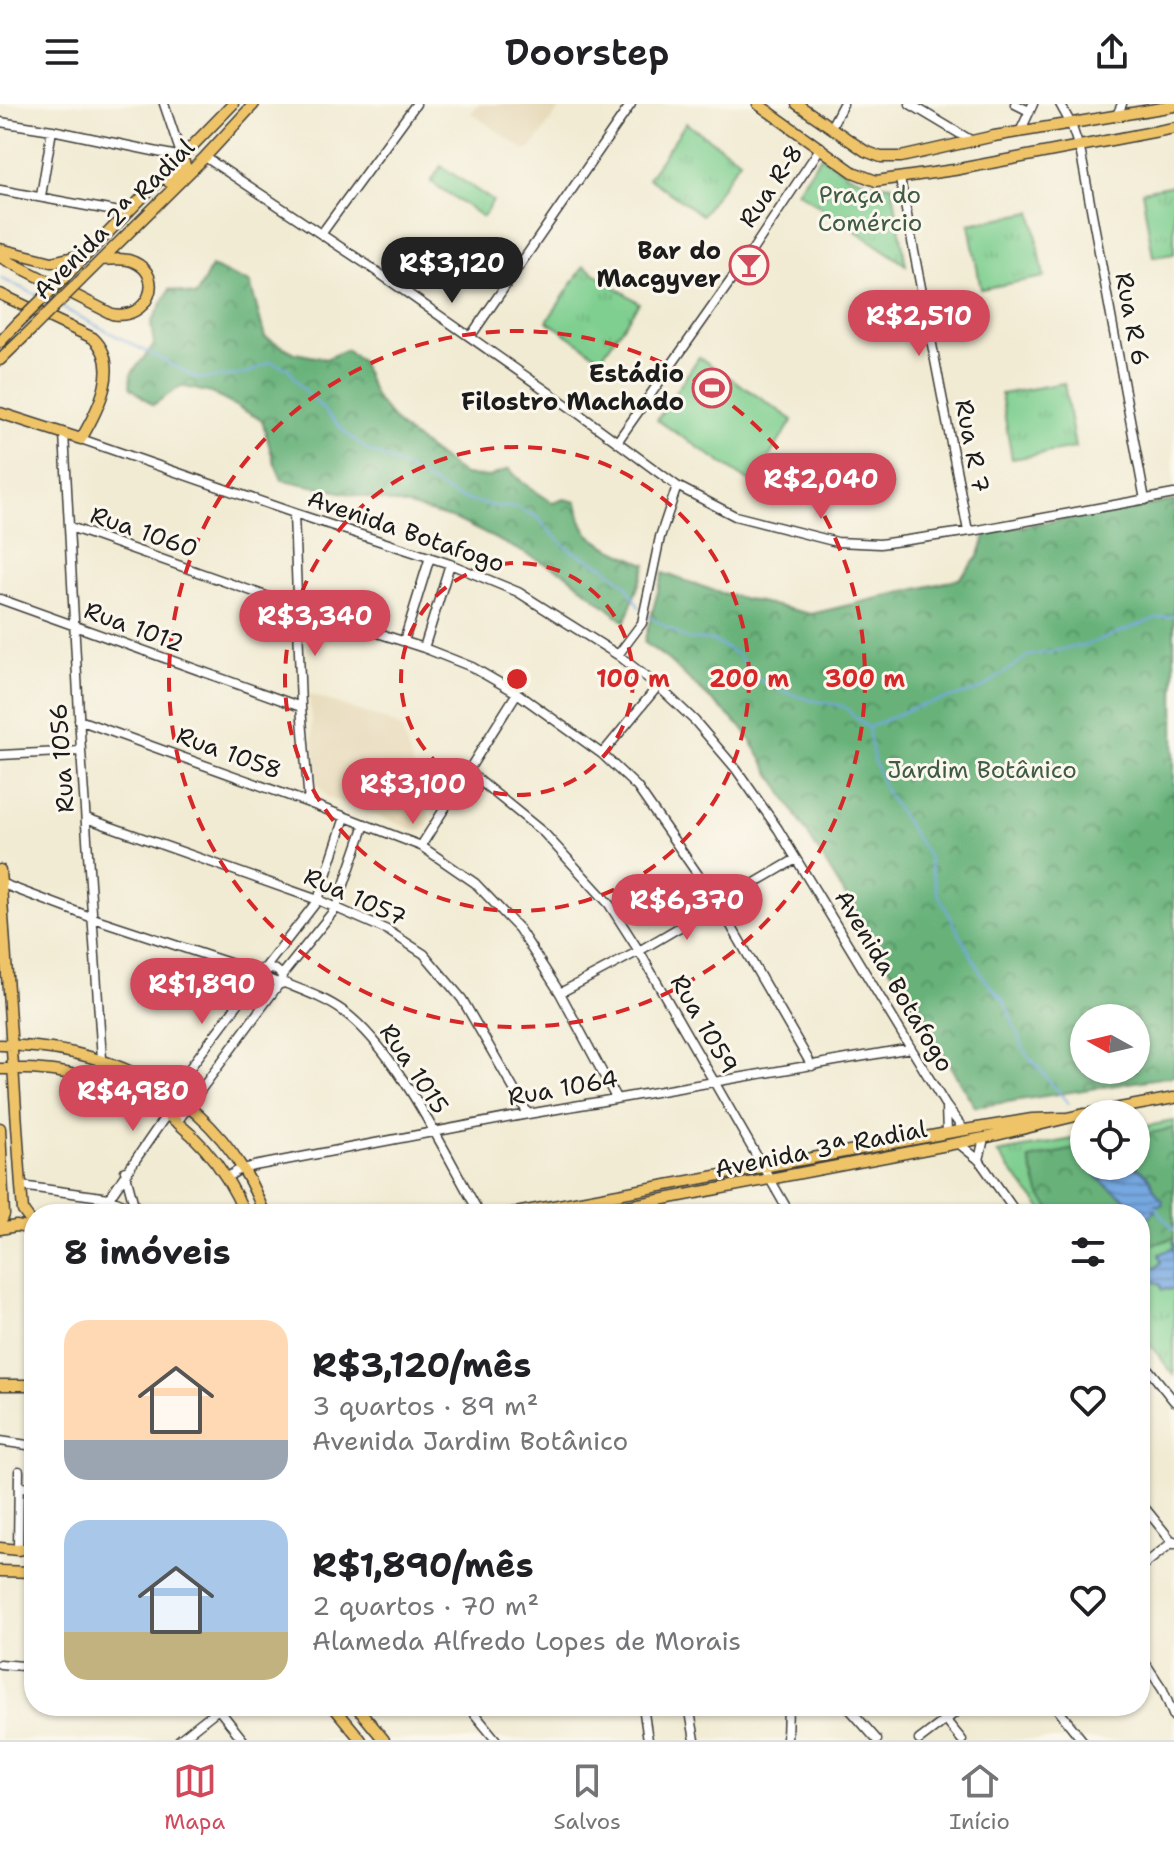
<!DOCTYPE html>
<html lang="pt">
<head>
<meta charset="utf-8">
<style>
  :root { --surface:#fff; --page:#f6f6f6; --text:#202124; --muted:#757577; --line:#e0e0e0; --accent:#d1495b }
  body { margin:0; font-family:"Shantell Sans",sans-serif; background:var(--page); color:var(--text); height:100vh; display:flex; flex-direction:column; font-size:30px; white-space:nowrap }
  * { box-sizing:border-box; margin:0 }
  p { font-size:26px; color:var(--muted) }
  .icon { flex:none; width:44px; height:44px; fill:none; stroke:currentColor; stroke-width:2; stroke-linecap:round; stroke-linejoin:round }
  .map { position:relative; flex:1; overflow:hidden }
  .details { position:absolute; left:24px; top:1100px; width:1126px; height:512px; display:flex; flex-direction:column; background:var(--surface); border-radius:32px; box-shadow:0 2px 6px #0004 }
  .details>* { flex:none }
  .needle { width:52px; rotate:278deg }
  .buttons { position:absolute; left:1070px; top:900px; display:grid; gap:16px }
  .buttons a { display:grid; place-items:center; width:80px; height:80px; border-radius:50%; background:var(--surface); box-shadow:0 2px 6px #0004; font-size:40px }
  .price { position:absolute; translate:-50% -68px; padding:0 18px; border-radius:28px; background:var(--accent); color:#fff; font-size:26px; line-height:52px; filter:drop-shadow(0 2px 4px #0008) }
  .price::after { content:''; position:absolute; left:50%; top:48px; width:24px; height:18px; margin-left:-12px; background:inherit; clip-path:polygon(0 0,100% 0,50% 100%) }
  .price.selected { background:#222; color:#fff }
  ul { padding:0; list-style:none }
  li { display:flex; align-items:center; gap:24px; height:200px; padding:0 40px }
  li span { display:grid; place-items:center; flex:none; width:224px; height:160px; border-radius:24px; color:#555 }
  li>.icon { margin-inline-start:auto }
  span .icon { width:96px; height:96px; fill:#fffc; stroke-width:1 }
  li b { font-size:34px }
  h2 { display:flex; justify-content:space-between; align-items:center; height:96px; padding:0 40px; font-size:34px }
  header { display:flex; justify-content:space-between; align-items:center; height:104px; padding:0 40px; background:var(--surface); font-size:36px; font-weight:600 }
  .tabs { display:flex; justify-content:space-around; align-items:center; height:112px; border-top:2px solid var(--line); background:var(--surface); font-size:22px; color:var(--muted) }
  .tabs a { display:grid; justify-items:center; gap:4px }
  .tabs .selected { color:var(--accent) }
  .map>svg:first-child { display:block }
  .built { fill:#e7daba }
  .grass { fill:url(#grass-tufts); stroke:#4e7656; stroke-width:2 }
  .forest { fill:url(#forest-crowns); stroke:#42674b; stroke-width:2; fill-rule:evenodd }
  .pitch { fill:#7fcf90; stroke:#4e7656; stroke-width:2 }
  .water { fill:url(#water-rules); stroke:#49627e; stroke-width:2 }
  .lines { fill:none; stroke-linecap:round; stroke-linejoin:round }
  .stream { stroke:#76a8e1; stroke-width:2 }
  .minor-casing { stroke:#3c3b37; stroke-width:11 }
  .major-casing { stroke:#3c3b37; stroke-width:13 }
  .minor { stroke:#fff; stroke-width:8 }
  .major { stroke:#efc469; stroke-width:10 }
  .major-bridge-casing { stroke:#3c3b37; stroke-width:13; stroke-linecap:butt }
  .major-bridge { stroke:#efc469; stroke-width:10 }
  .ring { fill:none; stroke:#d62828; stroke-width:4; stroke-dasharray:14 10 }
  .labels { text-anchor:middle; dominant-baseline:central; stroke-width:6; stroke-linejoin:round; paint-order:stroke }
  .street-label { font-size:24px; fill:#1c1c1c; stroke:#fbf7ec }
  .park-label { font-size:24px; fill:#3f5b45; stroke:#fbf7ec }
  .poi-label { font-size:24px; font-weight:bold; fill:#1c1c1c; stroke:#fbf7ec; text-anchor:end }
  .centre { fill:#d62828; stroke:#fbf7ec; stroke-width:4 }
  .ring-label { font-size:24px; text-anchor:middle; font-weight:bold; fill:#d62828; stroke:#fbf7ec; stroke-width:6; stroke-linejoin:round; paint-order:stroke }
</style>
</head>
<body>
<header><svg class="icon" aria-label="menu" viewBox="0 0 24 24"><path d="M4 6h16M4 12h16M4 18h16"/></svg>Doorstep<svg class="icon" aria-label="share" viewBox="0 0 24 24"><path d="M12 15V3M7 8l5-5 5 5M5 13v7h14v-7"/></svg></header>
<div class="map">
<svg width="1174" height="1636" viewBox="0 0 1174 1636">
  <defs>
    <pattern id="grass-tufts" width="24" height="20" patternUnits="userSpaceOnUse" patternTransform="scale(2)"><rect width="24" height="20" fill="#7fcf90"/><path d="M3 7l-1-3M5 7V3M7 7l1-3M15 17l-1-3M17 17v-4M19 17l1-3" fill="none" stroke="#6db17c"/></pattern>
    <pattern id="forest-crowns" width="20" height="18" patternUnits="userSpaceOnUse" patternTransform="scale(2)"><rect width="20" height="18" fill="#67b27a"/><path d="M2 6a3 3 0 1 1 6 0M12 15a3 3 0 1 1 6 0" fill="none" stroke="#549063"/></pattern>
    <pattern id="water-rules" width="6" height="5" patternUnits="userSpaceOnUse" patternTransform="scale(2)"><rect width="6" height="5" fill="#76a8e1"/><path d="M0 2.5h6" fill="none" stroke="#6088b6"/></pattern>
  </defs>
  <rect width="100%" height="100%" fill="#fbf7ec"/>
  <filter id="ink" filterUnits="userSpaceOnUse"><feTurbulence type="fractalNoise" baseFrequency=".0125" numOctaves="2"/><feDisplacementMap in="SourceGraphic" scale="16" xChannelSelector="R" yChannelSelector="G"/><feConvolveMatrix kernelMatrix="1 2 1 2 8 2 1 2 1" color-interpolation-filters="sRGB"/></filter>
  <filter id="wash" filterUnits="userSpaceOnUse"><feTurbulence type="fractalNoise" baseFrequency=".006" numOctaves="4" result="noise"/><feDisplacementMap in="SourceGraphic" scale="32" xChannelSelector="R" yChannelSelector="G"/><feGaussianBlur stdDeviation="1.8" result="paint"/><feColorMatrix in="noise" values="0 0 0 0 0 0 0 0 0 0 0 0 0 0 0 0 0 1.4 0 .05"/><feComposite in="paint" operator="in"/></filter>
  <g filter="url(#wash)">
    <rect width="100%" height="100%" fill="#f1ebd3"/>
    <path class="built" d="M 478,0 L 563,0 L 531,45 L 524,46 L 471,9 Z
      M 309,590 L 386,616 L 401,624 L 430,714 L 426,723 L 418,726 L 410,724 L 327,693 L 317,680 Z"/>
    <path class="grass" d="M 686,19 L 740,56 L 702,111 L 648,74 Z
      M 821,52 C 847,71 860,79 892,81 L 906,161 L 797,87 Z
      M 441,62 L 493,97 L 483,113 L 431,78 Z
      M 1174,81 L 1174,150 L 1153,153 L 1142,87 Z
      M 1032,108 L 1044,173 L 981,185 L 969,120 Z
      M 584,162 L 639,199 L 601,254 L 547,217 Z
      M 1064,279 L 1075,344 L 1012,355 L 1001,290 Z
      M 1174,1017 L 1174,1271 L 1140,1228 L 1140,1110 L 1046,1110 L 997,1049 L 1084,1033 L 1084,1062 L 1136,1062 L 1136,1024 Z"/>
    <path class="forest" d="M 211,163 L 250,179 L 265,233 L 295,249 L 326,255 L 345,246 L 360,256 L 376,295 L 401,324 L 464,371 L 489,373 L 509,365 L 522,378 L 553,399 L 564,395 L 577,398 C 579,408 581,421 588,429 C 598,441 631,454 646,460 L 625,518 L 565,469 L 457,416 L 409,402 L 282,376 L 273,355 L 262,316 L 211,289 L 181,282 L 153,301 L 130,283 L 131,270 L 154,241 L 151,219 L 170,185 L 196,192 Z
      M 1174,397 L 1174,972 L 975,1003 L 744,626 L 668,556 L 644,538 L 663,469 L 721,489 L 811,510 L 959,475 L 978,453 L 987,428 ZM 1084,914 L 1136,914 L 1136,966 L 1084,966 Z
      M 1174,1024 L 1174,1134 L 1140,1145 L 1140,1110 L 1054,1110 L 1039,1089 L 1029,1055 L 1084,1043 L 1084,1062 L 1136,1062 L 1136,1032 Z"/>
    <path class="pitch" d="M 699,253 L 793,316 L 752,379 L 657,316 Z"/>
    <path class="water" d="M 1092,1062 C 1111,1062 1137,1056 1149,1074 C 1154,1082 1154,1090 1163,1096 L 1162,1101 L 1153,1101 L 1156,1105 L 1150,1113 L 1133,1110 C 1133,1089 1098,1086 1092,1062 Z
      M 1173,1138 L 1174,1138 L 1174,1185 L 1162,1186 L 1160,1180 L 1146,1175 L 1140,1165 L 1157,1163 L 1161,1158 L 1159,1150 L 1174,1143 Z"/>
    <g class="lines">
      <path class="stream" d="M 0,174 L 39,192
        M 59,202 L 199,275 L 246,270 L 270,258 L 288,264 L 301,283 L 348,331 L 369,347 L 397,359 L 457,393 L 496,403 L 516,403 L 539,414 L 546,424 L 570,446 L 605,463 L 626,481 L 639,503
        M 648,512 L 687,535 L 711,536 L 737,550 L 756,574 L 779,586 L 810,596 L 843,602 L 868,624 L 874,657 L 886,688 L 928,752 L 938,790 L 983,873 L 1004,897 L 1025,948 L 1069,1000
        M 868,624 L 910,605 L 981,585 L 1028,552 L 1086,541 L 1157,514 L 1174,512
        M 1152,1099 L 1174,1126"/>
    </g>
  </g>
  <g filter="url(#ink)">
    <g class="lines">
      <defs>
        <path id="minor" d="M 164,0 L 182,53
          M 910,0 L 972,37
          M 1015,0 L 1029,7
          M 1060,0 L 1071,20 L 1081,50 L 1145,396
          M 1117,11 L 1122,0
          M 0,18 L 52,26 L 182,53
          M 831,23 L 843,0
          M 1020,28 L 1033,0
          M 205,53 L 366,160 L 571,304 L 677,382 L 735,412 L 837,438 L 880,440 L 978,426 L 1174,390
          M 900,75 L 968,427
          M 0,86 L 125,109
          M 41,92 L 52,26
          M 322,129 L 416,0
          M 470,233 L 631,0
          M 64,329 L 81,647 L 102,955 L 99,975
          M 81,335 L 294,409 L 450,460 L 518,488 L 618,551 L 658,582 L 695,617 L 736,665 L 778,725 L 946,1002 L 964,1026
          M 617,338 L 751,148 L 821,43
          M 294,409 L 301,603 L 309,699
          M 70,423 L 297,503 L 424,544 L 472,563 L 517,589 L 602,650 L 637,683 L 719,801 L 812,962
          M 0,495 L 301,603
          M 404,537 L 430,453
          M 424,544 L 450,460
          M 618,551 L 642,519 L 660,433 L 677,382
          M 79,616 L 309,699 L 421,742 L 475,779 L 519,825 L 560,889 L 616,994
          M 602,650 L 658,582
          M 0,651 L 81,647
          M 469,668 L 544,729 L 609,800 L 639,847 L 790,1110
          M 86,714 L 318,796 L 387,826 L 424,850 L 462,895 L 528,1010
          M 421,742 L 517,589
          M 0,779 L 93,814 L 260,869
          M 265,864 L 318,796 L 345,713
          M 265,864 L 276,866 L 282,871 L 281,880 L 259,872 L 261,865 Z
          M 282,871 L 336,804 L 365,720
          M 282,878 C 304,887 325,894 343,907 C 398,947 445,1050 480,1110
          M 560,889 L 639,847 L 796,755
          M 946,1003 L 947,1029
          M 159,1005 L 259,872
          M 177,1018 L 279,880
          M 958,1039 L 979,1056 L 1017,1110
          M 979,1056 L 984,1034
          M 125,1067 L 135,1105
          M 226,1074 L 237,1067 L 254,1062 L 528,1010 L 911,944
          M 21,1082 L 109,1094 L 135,1105
          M 109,1094 L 167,1010
          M 1140,1255 L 1174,1297
          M 0,1337 L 34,1342
          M 20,1383 L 34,1384
          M 1140,1398 L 1174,1440
          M 18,1446 L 19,1367
          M 1140,1464 L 1174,1437
          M 1140,1551 L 1163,1586 L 1174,1613
          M 0,1560 L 34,1563
          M 216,1602 L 243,1636
          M 468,1602 L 496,1636
          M 643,1602 L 648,1636
          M 689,1602 L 695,1636
          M 847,1602 L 877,1636
          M 934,1602 L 962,1636
          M 1055,1602 L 1082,1636
          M 179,1636 L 222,1602
          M 787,1636 L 788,1602
          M 919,1636 L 964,1602"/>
        <path id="major" d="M 758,0 L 853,68 L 876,77 L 954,66 L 1174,24
          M 797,0 L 865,47 L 881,53 L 901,53 L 994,32 L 1174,2
          M 169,78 L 185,61 L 182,53
          M 0,145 L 52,158 L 86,150
          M 0,153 L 112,210 C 148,217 166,172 134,158 C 124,153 112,156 101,156
          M 66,172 L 233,0
          M 81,176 L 205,53 L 254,0
          M 0,190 L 93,234 C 122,261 98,306 81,335 L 0,309
          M 0,238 L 18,219
          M 0,256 L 32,225
          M 0,766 L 21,1082 L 23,1107 L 34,1122
          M 0,941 C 98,942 190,979 243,1065 C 252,1079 258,1095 265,1110
          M 0,965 C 106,960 202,1008 245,1110
          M 1087,1010 L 1174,994
          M 0,1024 L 4,1111 L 0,1120
          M 510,1110 L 947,1029 L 1032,1015 L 1064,1014
          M 586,1110 L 984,1034 L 1084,1010
          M 0,1125 L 16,1122 L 34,1125
          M 0,1281 L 34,1281
          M 0,1444 L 18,1446 L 34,1443
          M 0,1467 L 34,1468
          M 333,1602 L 361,1636
          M 356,1602 L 384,1636"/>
      </defs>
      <use href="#minor" class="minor-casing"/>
      <use href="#major" class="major-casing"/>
      <use href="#minor" class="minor"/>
      <use href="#major" class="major"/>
      <defs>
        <path id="major-bridge" d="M 18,219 L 66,172
          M 32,225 L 81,176"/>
      </defs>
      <use href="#major-bridge" class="major-bridge-casing"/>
      <use href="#major-bridge" class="major-bridge"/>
    </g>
  </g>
  <g class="ring">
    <circle cx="517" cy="575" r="116"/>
    <circle cx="517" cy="575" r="232"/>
    <circle cx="517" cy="575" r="348"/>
  </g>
  <defs>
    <symbol id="bar-ring" viewBox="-11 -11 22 22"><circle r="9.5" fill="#fbf7ec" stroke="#d1495b" stroke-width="1.5"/><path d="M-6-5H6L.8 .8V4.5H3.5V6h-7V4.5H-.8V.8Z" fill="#d1495b"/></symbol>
    <symbol id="stadium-ring" viewBox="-11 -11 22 22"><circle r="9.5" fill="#fbf7ec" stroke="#d1495b" stroke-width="1.5"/><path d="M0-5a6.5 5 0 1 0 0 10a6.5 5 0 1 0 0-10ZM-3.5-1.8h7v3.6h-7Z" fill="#d1495b"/></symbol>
  </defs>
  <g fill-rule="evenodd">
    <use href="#bar-ring" x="727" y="139" width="44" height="44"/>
    <use href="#stadium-ring" x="690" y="262" width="44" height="44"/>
  </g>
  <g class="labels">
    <g class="street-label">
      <text transform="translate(771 82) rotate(-56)">Rua R-8</text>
      <text transform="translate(114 115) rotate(-45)">Avenida 2ª Radial</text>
      <text transform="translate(1132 215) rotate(79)">Rua R 6</text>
      <text transform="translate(972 342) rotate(79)">Rua R 7</text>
      <text transform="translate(406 427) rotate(19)">Avenida Botafogo</text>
      <text transform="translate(144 428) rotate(19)">Rua 1060</text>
      <text transform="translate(134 523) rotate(20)">Rua 1012</text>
      <text transform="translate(229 649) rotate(20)">Rua 1058</text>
      <text transform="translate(62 654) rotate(-94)">Rua 1056</text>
      <text transform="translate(355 793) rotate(24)">Rua 1057</text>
      <text transform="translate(894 877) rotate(59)">Avenida Botafogo</text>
      <text transform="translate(704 920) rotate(60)">Rua 1059</text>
      <text transform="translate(414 965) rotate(56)">Rua 1015</text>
      <text transform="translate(563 984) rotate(-10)">Rua 1064</text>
      <text transform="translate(821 1045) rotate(-11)">Avenida 3ª Radial</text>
    </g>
    <g class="park-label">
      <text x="870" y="91">Praça do<tspan x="870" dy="28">Comércio</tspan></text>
      <text x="982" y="666">Jardim Botânico</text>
    </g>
    <g class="poi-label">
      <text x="721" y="147">Bar do<tspan x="721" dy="28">Macgyver</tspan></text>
      <text x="684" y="270">Estádio<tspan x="684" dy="28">Filostro Machado</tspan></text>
    </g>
  </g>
  <circle cx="517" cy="575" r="12" class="centre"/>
  <g class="ring-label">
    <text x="633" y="583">100 m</text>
    <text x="749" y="583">200 m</text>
    <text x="865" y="583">300 m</text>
  </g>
</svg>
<div class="buttons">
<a><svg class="needle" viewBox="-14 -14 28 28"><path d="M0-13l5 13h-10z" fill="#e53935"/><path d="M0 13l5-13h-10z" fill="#757577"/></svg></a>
<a><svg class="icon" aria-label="locate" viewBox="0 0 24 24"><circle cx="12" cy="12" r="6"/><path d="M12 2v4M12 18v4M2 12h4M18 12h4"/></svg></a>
</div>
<b class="price selected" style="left:452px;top:201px">R$3,120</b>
<b class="price" style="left:919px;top:254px">R$2,510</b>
<b class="price" style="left:821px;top:417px">R$2,040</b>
<b class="price" style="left:315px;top:554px">R$3,340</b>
<b class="price" style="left:413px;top:722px">R$3,100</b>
<b class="price" style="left:687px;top:838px">R$6,370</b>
<b class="price" style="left:202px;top:922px">R$1,890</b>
<b class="price" style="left:133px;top:1029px">R$4,980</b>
<section class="details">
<h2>8 imóveis<svg class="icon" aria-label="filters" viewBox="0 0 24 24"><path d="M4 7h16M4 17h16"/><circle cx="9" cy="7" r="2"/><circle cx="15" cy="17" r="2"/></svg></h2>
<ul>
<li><span style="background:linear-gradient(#ffd9b3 75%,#9aa5b1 0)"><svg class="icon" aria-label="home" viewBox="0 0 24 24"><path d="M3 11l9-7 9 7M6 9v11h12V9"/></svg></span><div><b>R$3,120/mês</b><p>3 quartos · 89 m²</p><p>Avenida Jardim Botânico</p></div><svg class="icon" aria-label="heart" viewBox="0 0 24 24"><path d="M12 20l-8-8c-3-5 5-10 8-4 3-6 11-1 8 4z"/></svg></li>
<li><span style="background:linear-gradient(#a9c7e8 70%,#c2b280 0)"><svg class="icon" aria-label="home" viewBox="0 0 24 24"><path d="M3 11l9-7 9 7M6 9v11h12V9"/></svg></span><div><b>R$1,890/mês</b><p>2 quartos · 70 m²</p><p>Alameda Alfredo Lopes de Morais</p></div><svg class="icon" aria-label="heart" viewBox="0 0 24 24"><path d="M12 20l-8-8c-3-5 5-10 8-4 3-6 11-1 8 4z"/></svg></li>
</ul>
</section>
</div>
<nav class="tabs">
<a class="selected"><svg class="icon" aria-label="map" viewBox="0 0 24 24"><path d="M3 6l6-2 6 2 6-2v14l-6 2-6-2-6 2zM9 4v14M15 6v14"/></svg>Mapa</a>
<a><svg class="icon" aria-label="saved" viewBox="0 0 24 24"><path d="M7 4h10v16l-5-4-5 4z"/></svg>Salvos</a>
<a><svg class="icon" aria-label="home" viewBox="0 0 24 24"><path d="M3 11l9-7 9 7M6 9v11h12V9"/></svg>Início</a>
</nav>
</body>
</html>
